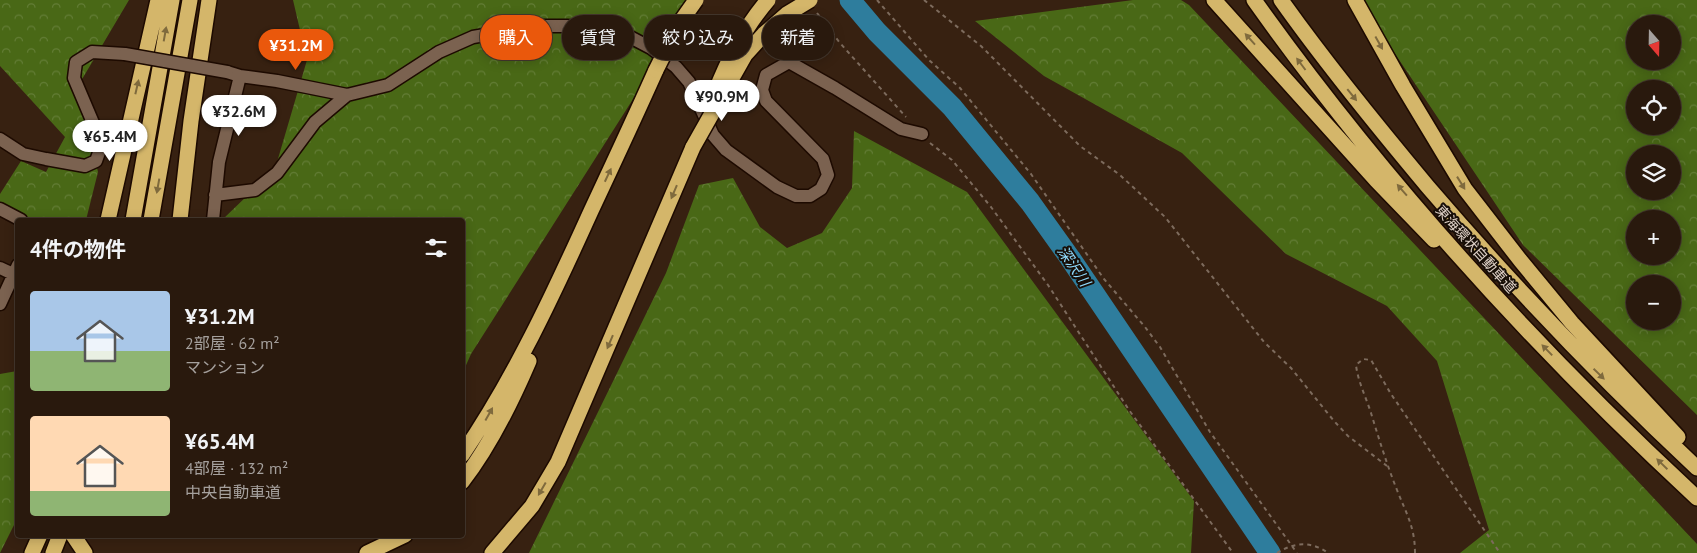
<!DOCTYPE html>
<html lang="ja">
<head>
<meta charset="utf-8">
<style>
  :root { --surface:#29190d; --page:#312216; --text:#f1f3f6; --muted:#a5a09d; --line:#45382e; --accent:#ea580c }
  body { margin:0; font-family:"PT Sans","Noto Sans JP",sans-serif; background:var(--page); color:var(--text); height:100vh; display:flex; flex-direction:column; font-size:19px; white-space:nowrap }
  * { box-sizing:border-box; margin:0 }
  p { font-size:16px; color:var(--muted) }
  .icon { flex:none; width:28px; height:28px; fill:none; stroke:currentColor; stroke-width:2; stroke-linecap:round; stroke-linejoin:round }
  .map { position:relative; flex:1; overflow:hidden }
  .details { position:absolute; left:15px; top:218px; width:450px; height:320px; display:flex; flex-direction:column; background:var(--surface); border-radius:5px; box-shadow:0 2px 12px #0003,0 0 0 1px var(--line) }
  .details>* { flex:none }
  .banner { position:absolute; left:480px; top:15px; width:475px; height:45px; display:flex; gap:10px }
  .needle { width:32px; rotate:160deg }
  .controls { position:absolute; left:1626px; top:15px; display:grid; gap:10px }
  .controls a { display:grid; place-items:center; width:55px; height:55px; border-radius:50%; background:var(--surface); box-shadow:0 2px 12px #0003,0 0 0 1px var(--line); font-size:25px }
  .price { position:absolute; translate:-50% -42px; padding:0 11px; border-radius:18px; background:#fff; color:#222; font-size:16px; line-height:32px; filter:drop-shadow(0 1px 2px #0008) }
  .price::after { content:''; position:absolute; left:50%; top:30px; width:15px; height:11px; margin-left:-8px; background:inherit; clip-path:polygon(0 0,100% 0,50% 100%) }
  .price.on { background:var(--accent); color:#fff }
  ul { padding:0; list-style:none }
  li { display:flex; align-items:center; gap:15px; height:125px; padding:0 15px }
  li span { display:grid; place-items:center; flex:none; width:140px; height:100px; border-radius:5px; color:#555 }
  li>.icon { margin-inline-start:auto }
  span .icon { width:60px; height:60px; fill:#fffc; stroke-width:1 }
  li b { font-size:21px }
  h2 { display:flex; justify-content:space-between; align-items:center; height:60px; padding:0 15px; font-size:21px }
  .pill { padding:0 18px; border-radius:22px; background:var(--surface); box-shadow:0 2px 12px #0003,0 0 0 1px var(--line); font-size:18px; line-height:45px }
  .pill.on { background:var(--accent); color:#fff }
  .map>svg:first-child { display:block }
  .forest { fill:url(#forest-crowns); fill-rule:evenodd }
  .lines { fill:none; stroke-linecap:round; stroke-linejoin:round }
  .river { stroke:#2e7d9d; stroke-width:21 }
  .minor-casing { stroke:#1d0a00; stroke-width:15 }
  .motorway-casing { stroke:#1d0a00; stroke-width:18 }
  .path { stroke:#7d6b5d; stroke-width:2; stroke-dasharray:4 4; stroke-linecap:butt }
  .minor { stroke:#7b6250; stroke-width:12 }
  .motorway { stroke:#d4b66a; stroke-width:15 }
  .minor-bridge-casing { stroke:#1d0a00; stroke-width:15; stroke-linecap:butt }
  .motorway-bridge-casing { stroke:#1d0a00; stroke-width:18; stroke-linecap:butt }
  .minor-bridge { stroke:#7b6250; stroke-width:12 }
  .motorway-bridge { stroke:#d4b66a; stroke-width:15 }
  .oneway { fill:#7f6a3d }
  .labels { text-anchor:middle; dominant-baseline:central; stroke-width:4; stroke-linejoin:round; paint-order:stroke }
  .street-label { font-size:14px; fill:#e0d2c8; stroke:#170e07 }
  .water-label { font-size:15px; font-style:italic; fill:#90d9fa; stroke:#170e07 }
</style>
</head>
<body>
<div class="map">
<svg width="1697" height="553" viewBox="0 0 1697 553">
  <defs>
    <pattern id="forest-crowns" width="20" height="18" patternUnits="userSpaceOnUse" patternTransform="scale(1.25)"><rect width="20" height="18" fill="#496816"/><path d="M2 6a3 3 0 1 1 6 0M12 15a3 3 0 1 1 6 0" fill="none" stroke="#637d36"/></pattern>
  </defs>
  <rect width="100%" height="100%" fill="#372111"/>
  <path class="forest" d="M 0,0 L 129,0 L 78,86 L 98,172 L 86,220 L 32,220 L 0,202 L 0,194 L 21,161 L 46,172 L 65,137 L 0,66 Z
    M 293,0 L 696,0 L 471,354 L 463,372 L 462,220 L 222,220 L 275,169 L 307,60 Z
    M 1133,0 L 1181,0 L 1189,5 L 1697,544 L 1697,553 L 1460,553 L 1489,530 L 1437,361 L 1387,306 L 1286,254 L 1182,153 L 1044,76 L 975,21 Z
    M 1359,0 L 1697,0 L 1697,415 L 1523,245 ZM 1635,24 L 1672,24 L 1672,61 L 1635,61 ZM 1635,89 L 1672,89 L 1672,126 L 1635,126 ZM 1635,154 L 1672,154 L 1672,191 L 1635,191 ZM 1635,219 L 1672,219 L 1672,256 L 1635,256 ZM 1635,284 L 1672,284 L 1672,321 L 1635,321 Z
    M 854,131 L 967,192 L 1194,501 L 1191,553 L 529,553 L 666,273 L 699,185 L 733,178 L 760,227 L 787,248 L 822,233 L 852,188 Z
    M 17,371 L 17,519 L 0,553 L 0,374 Z"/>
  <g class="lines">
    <path class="river" d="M 850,0 L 877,32 L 952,107 L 1030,202 L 1070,258 L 1270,553"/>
    <defs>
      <path id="minor" d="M 227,72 L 240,76 L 277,81 L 347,95 L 388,85 L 439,52 L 473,37 L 537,26 L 567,26 L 609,31 L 630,37 L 651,48 L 676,67 L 689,82 L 713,135 L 726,150 L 777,187 L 796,196 L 810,196 L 821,189 L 828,175 L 823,159 L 766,101 L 762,90 L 766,75 L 789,62 L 835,88 L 901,129 L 922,134
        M 0,139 L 23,154 L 46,159 L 85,166 L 96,161 L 102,144 L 74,78 L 76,62 L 92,52 L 125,54
        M 215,195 L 255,190 L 277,173 L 315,122 L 347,95
        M 0,209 L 21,220
        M 213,220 L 219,162 L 240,76
        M 0,268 L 13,274
        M 0,304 L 18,265"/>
      <path id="motorway" d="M 1214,0 L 1376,180 L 1434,240
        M 1254,0 C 1383,181 1534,347 1697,498
        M 1281,0 C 1327,65 1377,126 1428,187 C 1513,286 1602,379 1697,468
        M 1355,0 L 1403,86 L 1465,189 L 1520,260 L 1572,323 L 1678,437
        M 108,220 L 158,0
        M 133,220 L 172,0
        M 151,220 L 190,0
        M 180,220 L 191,121 L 209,0
        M 462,455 C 514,379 553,295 591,211 C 613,164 635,117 656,70
        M 462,482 C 490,446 511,403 529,361
        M 73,535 L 85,553
        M 32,553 L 40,535
        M 53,553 L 60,535
        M 367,553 L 405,535
        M 492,553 L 532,506 L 558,462 L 693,147"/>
    </defs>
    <use href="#minor" class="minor-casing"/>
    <use href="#motorway" class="motorway-casing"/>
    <path class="path" d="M 877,0 L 929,60 L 960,88 L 1031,174 L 1104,279 L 1145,327 L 1160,347 L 1210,432 L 1297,553
      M 924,0 L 981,46 L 1080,146 L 1120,175 L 1165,217 L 1264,342 L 1291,368 L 1334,421 L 1348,436 L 1387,466
      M 817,13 L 840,43 L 906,117
      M 930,143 L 952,160 L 991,207 L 1048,285 L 1129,410 L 1233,553
      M 1277,553 C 1294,542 1312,541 1328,553
      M 1415,553 C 1415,527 1406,513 1397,490 C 1387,465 1379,439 1371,413 C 1366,397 1358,382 1356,365 L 1363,359 L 1371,360 L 1391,394 L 1500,553"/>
    <use href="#minor" class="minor"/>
    <use href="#motorway" class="motorway"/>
    <defs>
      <path id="minor-bridge" d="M 125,54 L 227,72"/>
      <path id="motorway-bridge" d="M 656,70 L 679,24 L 696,0
        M 715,93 C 728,59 744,28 768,0
        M 693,147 L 745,55 L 764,34 L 787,14 L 810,0"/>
    </defs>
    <use href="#minor-bridge" class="minor-bridge-casing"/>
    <use href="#motorway-bridge" class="motorway-bridge-casing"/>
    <use href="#minor-bridge" class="minor-bridge"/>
    <use href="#motorway-bridge" class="motorway-bridge"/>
  </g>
  <defs><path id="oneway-solid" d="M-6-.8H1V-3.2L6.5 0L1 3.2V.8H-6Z" transform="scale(1.25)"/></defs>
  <g class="oneway">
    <use href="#oneway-solid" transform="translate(165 34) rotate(-80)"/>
    <use href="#oneway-solid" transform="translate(1250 39) rotate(-132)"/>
    <use href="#oneway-solid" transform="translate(1379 43) rotate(61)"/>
    <use href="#oneway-solid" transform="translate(1301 64) rotate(-127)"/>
    <use href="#oneway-solid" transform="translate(137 87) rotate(-77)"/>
    <use href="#oneway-solid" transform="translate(1352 95) rotate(51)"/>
    <use href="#oneway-solid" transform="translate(608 175) rotate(-65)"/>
    <use href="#oneway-solid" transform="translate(1461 183) rotate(58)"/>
    <use href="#oneway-solid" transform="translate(158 186) rotate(100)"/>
    <use href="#oneway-solid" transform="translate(1402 190) rotate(-131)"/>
    <use href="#oneway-solid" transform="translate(674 192) rotate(113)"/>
    <use href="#oneway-solid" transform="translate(610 342) rotate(113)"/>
    <use href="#oneway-solid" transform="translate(1547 350) rotate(-134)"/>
    <use href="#oneway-solid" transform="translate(1599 374) rotate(44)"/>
    <use href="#oneway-solid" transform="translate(489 414) rotate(-61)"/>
    <use href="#oneway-solid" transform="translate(1662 464) rotate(-136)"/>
    <use href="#oneway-solid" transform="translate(542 489) rotate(120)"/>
  </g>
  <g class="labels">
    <g class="street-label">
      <text transform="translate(1476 249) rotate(48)">東海環状自動車道</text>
    </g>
    <g class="water-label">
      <text transform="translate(1074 266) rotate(56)">深沢川</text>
    </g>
  </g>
</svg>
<div class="controls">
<a><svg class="needle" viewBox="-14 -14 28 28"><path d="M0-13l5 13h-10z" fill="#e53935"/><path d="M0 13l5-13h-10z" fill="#a5a09d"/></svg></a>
<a><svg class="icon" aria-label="locate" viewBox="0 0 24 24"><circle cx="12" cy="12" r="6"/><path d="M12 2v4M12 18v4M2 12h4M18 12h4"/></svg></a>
<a><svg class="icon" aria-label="layers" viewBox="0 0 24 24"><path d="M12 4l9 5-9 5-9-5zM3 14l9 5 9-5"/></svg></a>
<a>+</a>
<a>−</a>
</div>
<b class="price on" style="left:296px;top:71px">¥31.2M</b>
<b class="price" style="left:722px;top:122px">¥90.9M</b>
<b class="price" style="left:239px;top:137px">¥32.6M</b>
<b class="price" style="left:110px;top:162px">¥65.4M</b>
<div class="banner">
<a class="pill on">購入</a>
<a class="pill">賃貸</a>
<a class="pill">絞り込み</a>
<a class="pill">新着</a>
</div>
<section class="details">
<h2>4件の物件<svg class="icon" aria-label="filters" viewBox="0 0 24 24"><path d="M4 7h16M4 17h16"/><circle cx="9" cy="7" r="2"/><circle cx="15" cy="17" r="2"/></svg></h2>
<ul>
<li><span style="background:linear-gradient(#a9c7e8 60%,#8fb573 0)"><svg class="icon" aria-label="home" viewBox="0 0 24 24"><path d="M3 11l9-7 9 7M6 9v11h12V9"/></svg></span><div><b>¥31.2M</b><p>2部屋 · 62 m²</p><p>マンション</p></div></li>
<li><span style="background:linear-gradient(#ffd9b3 75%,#8fb573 0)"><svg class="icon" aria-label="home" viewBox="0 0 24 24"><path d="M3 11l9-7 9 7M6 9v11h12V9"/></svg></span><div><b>¥65.4M</b><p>4部屋 · 132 m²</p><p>中央自動車道</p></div></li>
</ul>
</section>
</div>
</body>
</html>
